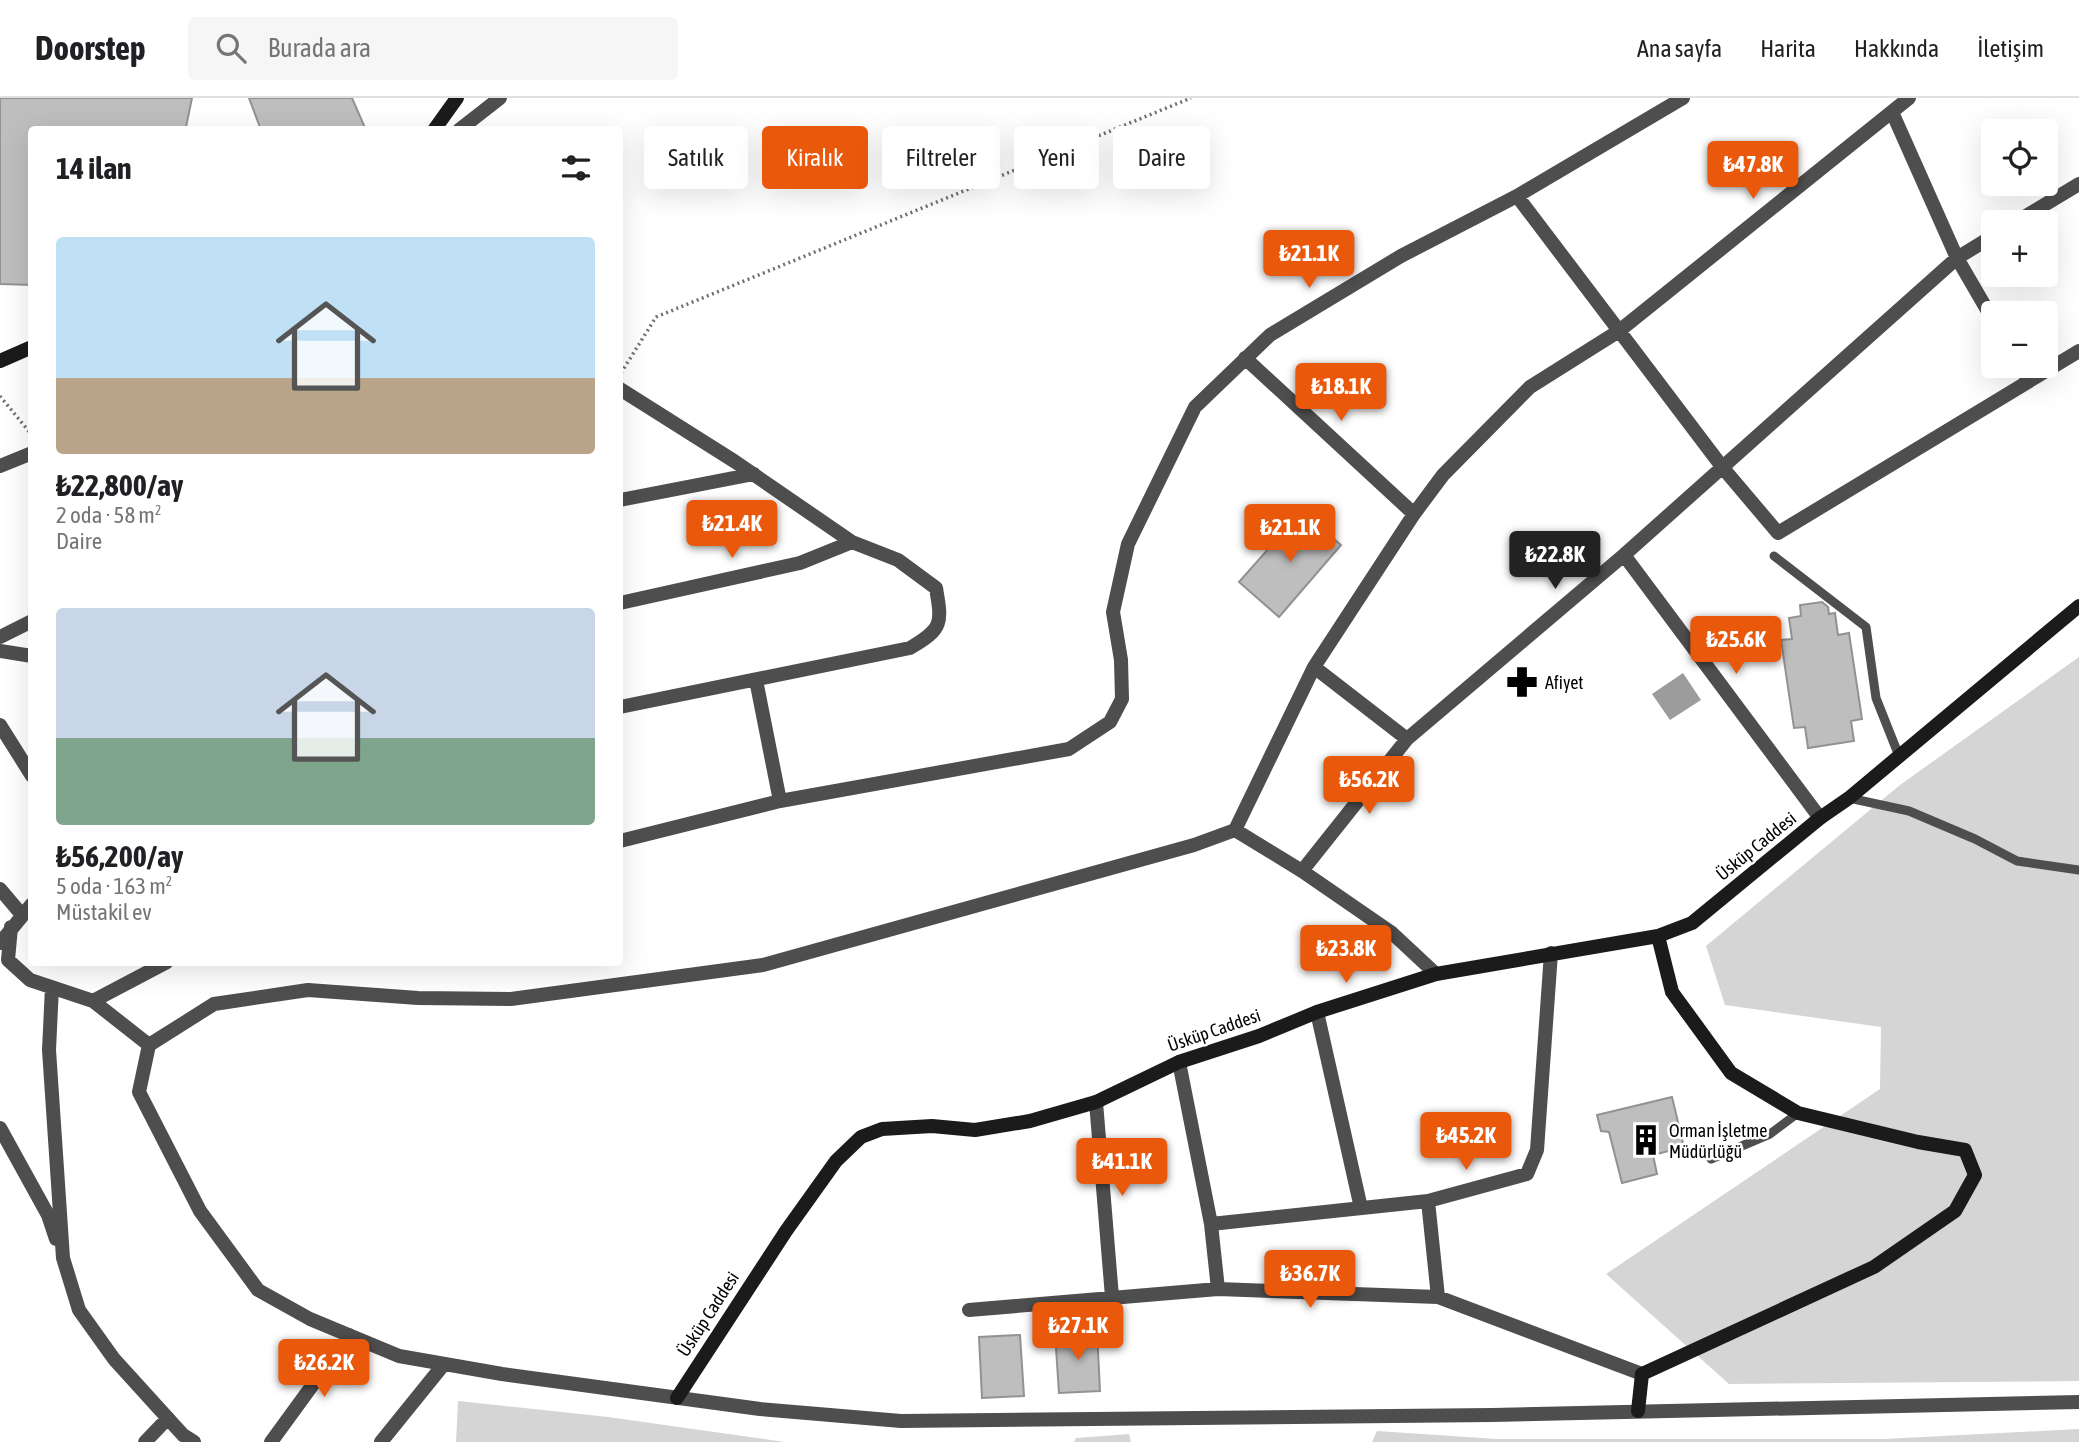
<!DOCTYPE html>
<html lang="tr">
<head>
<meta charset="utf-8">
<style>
  :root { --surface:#fff; --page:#f6f6f6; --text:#202124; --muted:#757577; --line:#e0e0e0; --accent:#ea580c }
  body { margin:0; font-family:"Asap Condensed",sans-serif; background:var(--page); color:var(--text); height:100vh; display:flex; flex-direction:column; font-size:26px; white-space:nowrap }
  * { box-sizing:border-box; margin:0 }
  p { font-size:23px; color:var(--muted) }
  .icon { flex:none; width:38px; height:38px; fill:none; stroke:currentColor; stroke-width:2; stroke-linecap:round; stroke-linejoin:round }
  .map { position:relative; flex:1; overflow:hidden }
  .side { position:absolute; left:28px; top:28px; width:595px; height:840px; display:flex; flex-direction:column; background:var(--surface); border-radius:7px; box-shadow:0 7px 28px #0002 }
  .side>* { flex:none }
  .guide { position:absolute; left:644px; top:28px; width:665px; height:63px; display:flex; gap:14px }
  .controls { position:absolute; left:1981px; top:21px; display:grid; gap:14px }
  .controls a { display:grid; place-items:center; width:77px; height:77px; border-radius:7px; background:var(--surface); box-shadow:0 7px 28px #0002; font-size:35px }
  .price { position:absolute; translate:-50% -60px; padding:0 16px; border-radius:7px; background:var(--accent); color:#fff; font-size:23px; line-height:46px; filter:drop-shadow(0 2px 4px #0008) }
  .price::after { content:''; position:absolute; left:50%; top:42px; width:21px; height:16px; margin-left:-10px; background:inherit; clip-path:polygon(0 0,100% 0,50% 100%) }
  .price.selected { background:#222; color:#fff }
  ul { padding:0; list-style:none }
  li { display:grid; align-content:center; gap:14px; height:371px; padding:0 28px }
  li span { display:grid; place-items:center; height:217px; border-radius:7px; color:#555 }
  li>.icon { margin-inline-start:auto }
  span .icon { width:126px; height:126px; fill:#fffc; stroke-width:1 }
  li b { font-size:30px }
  h2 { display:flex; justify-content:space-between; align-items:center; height:84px; padding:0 28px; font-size:30px }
  .chip { padding:0 24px; border-radius:7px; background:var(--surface); box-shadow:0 7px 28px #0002; font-size:24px; line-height:63px }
  .chip.selected { background:var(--accent); color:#fff }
  header { display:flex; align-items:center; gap:42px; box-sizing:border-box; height:98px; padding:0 35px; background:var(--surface); border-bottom:2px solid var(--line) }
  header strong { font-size:33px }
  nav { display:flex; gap:38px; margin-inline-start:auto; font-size:24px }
  .search { width:490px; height:63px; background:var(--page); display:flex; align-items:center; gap:18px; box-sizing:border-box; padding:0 24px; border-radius:7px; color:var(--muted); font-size:26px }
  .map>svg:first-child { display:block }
  .green { fill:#d5d5d5 }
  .water { fill:#9c9c9c }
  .building { fill:#bebebe; stroke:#929292; stroke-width:2 }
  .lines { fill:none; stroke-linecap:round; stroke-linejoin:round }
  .path { stroke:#707070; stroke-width:3.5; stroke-dasharray:2 3.5; stroke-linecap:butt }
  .lane { stroke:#4e4e4e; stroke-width:9 }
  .street { stroke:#4e4e4e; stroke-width:14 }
  .secondary { stroke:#1b1b1b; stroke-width:14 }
  .labels { text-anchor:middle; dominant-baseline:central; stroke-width:5; stroke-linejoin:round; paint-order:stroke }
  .poi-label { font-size:18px; fill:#000; stroke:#fff; text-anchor:start }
  .street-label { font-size:18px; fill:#000; stroke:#fff }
</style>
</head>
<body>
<header>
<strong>Doorstep</strong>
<div class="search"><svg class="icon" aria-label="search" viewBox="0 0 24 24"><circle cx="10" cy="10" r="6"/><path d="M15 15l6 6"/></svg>Burada ara</div>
<nav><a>Ana sayfa</a><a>Harita</a><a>Hakkında</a><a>İletişim</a></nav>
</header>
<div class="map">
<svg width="2079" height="1344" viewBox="0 0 2079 1344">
  <rect width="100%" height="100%" fill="#fff"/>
  <path class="green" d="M 2079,559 L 2079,1283 L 1729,1286 L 1606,1176 L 1880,991 L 1881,929 L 1725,907 L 1706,848 L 1900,687 Z
    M 458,1303 L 608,1319 L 785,1344 L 456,1344 Z
    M 2079,1331 L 2079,1344 L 1372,1344 L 1377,1333 L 1497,1341 L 1884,1341 Z
    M 1129,1336 L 1131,1344 L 1074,1344 L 1076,1340 Z"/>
  <path class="water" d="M 1683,575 L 1701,602 L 1670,622 L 1652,596 Z"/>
  <path class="building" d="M 0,0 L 192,0 L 186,29 L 169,29 L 167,32 L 32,32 L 32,187 L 0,186 Z
    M 249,0 L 352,0 L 366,32 L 261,32 Z
    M 1302,413 L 1341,447 L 1279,519 L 1239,484 Z
    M 1822,504 L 1828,509 L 1829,516 L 1835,515 L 1838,537 L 1849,535 L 1862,621 L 1851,623 L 1854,643 L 1808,650 L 1805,629 L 1794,630 L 1781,542 L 1792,541 L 1789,520 L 1801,518 L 1800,507 Z
    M 1672,999 L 1684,1049 L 1653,1057 L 1657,1076 L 1622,1085 L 1609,1034 L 1601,1033 L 1597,1017 Z
    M 1097,1233 L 1100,1293 L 1059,1295 L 1055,1235 Z
    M 1020,1237 L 1024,1298 L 982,1300 L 979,1239 Z"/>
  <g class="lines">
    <path class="path" d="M 621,275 L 656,219 L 1191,0
      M 0,298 L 32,337"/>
    <path class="lane" d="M 1774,458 L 1866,529 L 1876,600 L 1899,658
      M 1849,700 L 1909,713 L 1975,741 L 2017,763 L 2079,772
      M 1711,1061 L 1770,1036 L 1798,1015"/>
    <path class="street" d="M 1909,0 L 1619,233 L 1530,289 L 1443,377 L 1414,416 L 1314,569 L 1235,732 L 1194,747 L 763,867 L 511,901 L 418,900 L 308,892 L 214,906 L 149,947 L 139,994 L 200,1113 L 258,1192 L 310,1221 L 399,1258 L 502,1276 L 760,1311 L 901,1323 L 1492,1317 L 2079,1304
      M 1892,14 L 1957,160 L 1993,222
      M 459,32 L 500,0
      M 1517,98 L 1683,0
      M 2016,124 L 2079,86
      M 1245,260 L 1414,416
      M 2020,268 L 2029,283
      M 620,291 L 734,363 L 852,444 L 898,462 L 936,490 C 942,525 943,531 910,550 L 620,609
      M 0,368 L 32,355
      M 620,402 L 754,376
      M 1624,457 L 1820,720
      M 620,505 L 800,465 L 852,444
      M 0,539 L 32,523
      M 0,553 L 32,558
      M 1314,569 L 1407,641
      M 756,582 L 780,703
      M 0,627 L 32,678
      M 1235,732 L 1302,773 L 1392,835 L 1436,876
      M 620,743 L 780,703 L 1069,651 L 1110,624 L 1122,601 L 1121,562 L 1113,514 L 1128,446 L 1195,309 L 1270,237 L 1401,158 L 1517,98 L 1723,370 L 1778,435 L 2079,253
      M 1302,773 L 1407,641 L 1624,457 L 1957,160 L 1993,138
      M 0,791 L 22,817 L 27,814
      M 11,829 L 8,862 L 30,882 L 93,903 L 149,947
      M 0,845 L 32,806
      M 52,889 L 49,952 L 63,1160 L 79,1212 L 114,1261 L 183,1337 L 194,1344
      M 93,903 L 167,864
      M 1317,914 L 1361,1110
      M 1179,964 L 1211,1126 L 1218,1191
      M 1096,1004 L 1112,1199
      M 0,1030 L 48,1117 L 56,1141
      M 1428,1103 L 1438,1199
      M 1211,1126 L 1428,1103 L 1527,1076 L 1537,1052 L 1551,855
      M 969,1212 L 1218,1191 L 1438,1199 L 1642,1276
      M 145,1344 L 168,1320
      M 271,1344 L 349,1237
      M 381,1344 L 444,1266"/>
    <path class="secondary" d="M 434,32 L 457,0
      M 0,263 L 32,249
      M 677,1300 L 786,1133 L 836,1063 L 861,1039 L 882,1031 L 932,1028 L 975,1032 L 1030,1023 L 1096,1004 L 1179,964 L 1259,938 L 1317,914 L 1436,876 L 1658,838 L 1692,825 L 1820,720 L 1849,700 L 2079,508
      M 1638,1313 L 1642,1276 L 1874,1169 L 1955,1113 L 1975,1077 L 1965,1052 L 1918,1044 L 1798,1015 L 1731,975 L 1672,894 L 1658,838"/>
  </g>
  <defs>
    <symbol id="pharmacy-bare" viewBox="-9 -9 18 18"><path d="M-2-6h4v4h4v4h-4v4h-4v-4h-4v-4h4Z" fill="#000" stroke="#fff" stroke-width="2.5" paint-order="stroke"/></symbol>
    <symbol id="building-bare" viewBox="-9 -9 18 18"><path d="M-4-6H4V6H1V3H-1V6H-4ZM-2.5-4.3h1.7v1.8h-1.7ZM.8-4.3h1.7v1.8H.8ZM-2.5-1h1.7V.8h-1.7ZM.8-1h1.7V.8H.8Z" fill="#000" stroke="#fff" stroke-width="2.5" paint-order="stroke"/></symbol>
  </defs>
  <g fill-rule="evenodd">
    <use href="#pharmacy-bare" x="1500" y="562" width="44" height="44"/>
    <use href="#building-bare" x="1624" y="1020" width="44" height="44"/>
  </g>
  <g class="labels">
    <g class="poi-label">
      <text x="1545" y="584">Afiyet</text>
      <text x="1669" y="1032">Orman İşletme<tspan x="1669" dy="21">Müdürlüğü</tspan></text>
    </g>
    <g class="street-label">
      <text transform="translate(1756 748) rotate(-39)">Üsküp Caddesi</text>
      <text transform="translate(1214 932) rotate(-19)">Üsküp Caddesi</text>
      <text transform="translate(708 1216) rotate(-57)">Üsküp Caddesi</text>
    </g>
  </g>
</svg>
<div class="controls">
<a><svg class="icon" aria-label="locate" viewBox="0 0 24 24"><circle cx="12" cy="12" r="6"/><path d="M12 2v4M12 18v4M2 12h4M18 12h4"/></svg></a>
<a>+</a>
<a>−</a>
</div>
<b class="price" style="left:1753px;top:103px">₺47.8K</b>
<b class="price" style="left:1309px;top:192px">₺21.1K</b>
<b class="price" style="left:1341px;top:325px">₺18.1K</b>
<b class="price" style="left:732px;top:462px">₺21.4K</b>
<b class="price" style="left:1290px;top:466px">₺21.1K</b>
<b class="price selected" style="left:1555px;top:493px">₺22.8K</b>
<b class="price" style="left:1736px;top:578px">₺25.6K</b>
<b class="price" style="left:1369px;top:718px">₺56.2K</b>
<b class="price" style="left:1346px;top:887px">₺23.8K</b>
<b class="price" style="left:1466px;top:1074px">₺45.2K</b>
<b class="price" style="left:1122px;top:1100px">₺41.1K</b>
<b class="price" style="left:1310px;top:1212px">₺36.7K</b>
<b class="price" style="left:1078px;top:1264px">₺27.1K</b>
<b class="price" style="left:324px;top:1301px">₺26.2K</b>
<div class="guide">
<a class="chip">Satılık</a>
<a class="chip selected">Kiralık</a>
<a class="chip">Filtreler</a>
<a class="chip">Yeni</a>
<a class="chip">Daire</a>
</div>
<section class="side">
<h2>14 ilan<svg class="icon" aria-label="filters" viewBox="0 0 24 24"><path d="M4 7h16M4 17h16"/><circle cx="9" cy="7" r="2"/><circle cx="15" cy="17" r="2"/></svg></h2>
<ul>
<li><span style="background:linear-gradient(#bfe0f5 65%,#b9a48a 0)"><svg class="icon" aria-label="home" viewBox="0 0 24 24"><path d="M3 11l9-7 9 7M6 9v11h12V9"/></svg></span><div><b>₺22,800/ay</b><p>2 oda · 58 m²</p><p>Daire</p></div></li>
<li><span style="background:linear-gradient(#c9d6e8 60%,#7fa58c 0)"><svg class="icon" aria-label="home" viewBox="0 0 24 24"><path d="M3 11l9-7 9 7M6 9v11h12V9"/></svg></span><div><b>₺56,200/ay</b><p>5 oda · 163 m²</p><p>Müstakil ev</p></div></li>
</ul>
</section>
</div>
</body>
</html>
